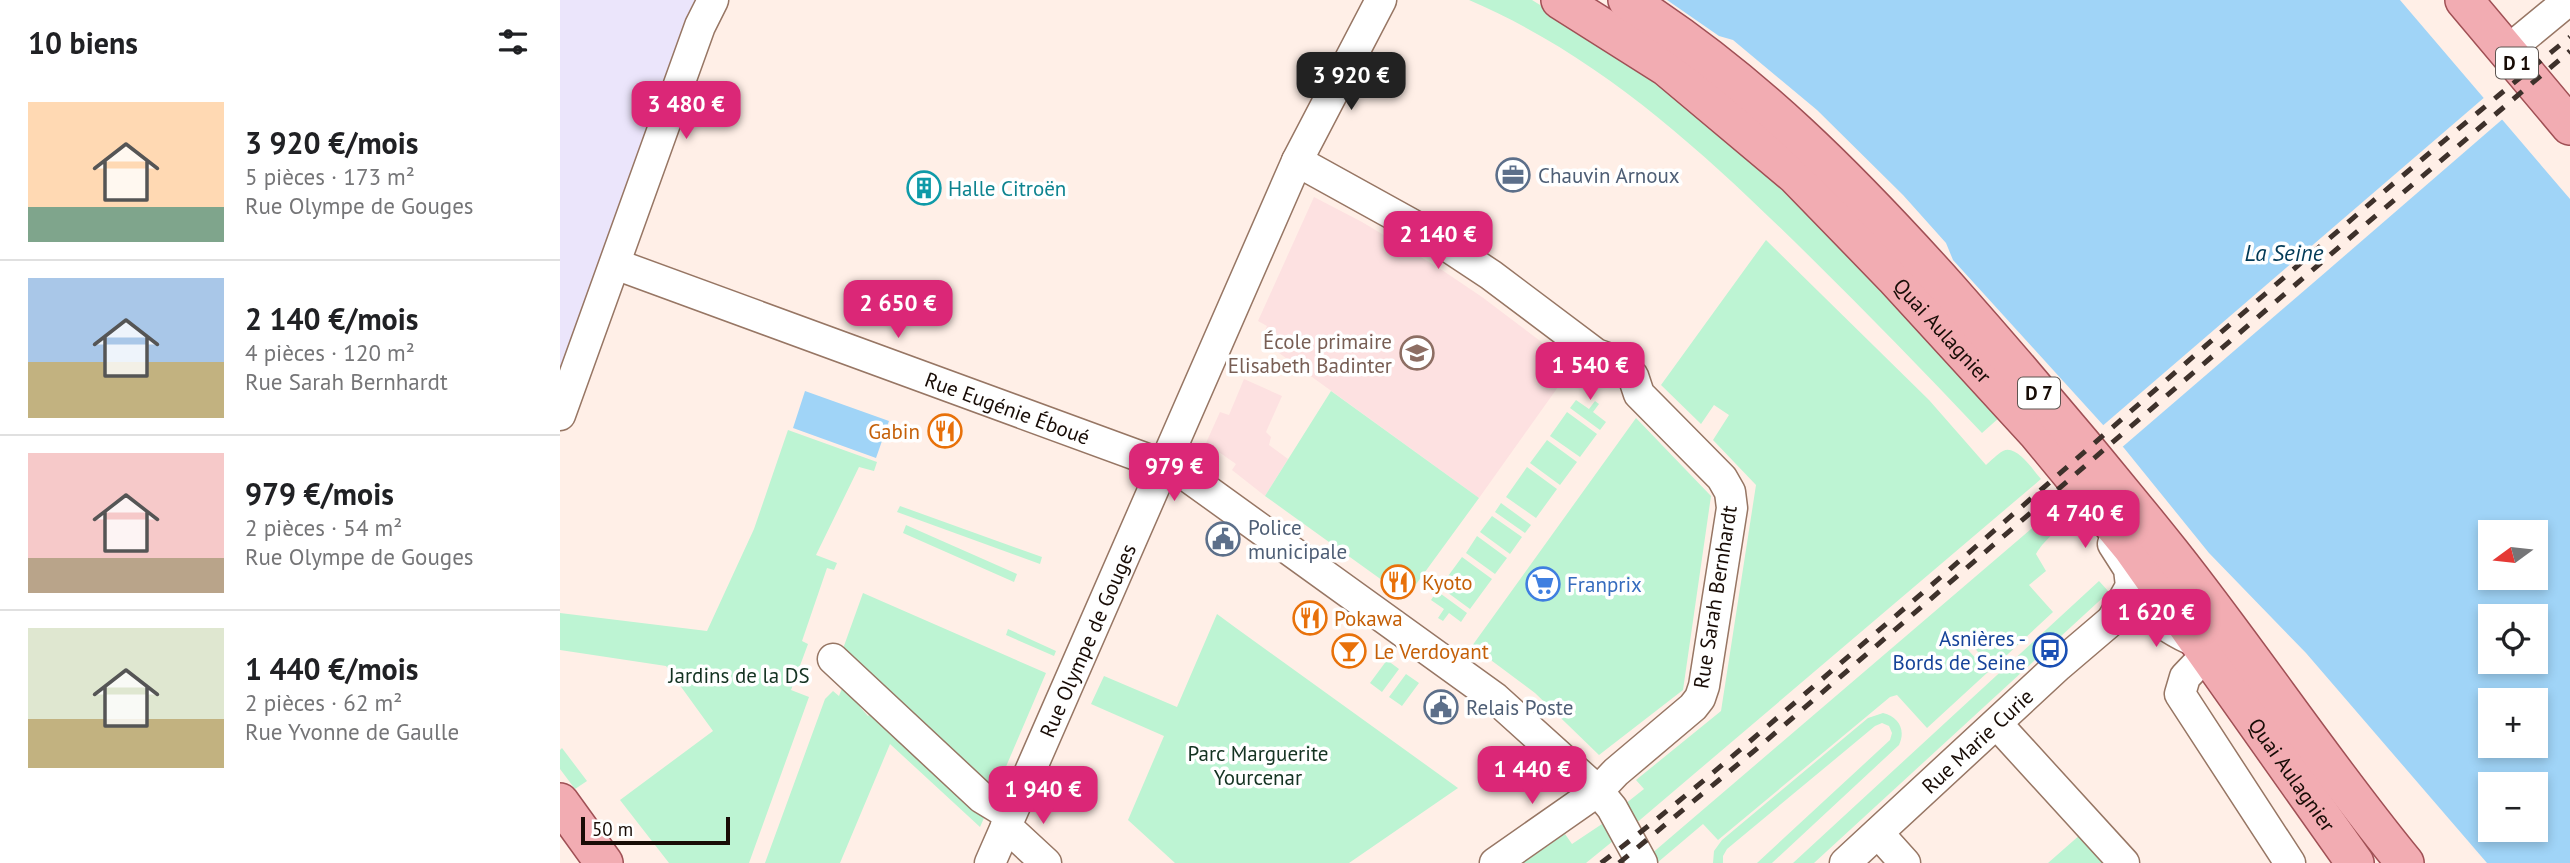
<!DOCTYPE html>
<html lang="fr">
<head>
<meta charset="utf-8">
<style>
  :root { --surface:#fff; --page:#f2f2f2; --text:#202124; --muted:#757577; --line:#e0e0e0; --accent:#db2777 }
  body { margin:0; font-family:"PT Sans",sans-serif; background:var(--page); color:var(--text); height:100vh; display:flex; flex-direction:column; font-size:26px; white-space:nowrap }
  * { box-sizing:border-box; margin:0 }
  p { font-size:23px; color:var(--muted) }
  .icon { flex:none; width:38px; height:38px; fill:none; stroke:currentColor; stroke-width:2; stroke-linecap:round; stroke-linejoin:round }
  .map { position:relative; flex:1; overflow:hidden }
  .panel { display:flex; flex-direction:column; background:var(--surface); width:560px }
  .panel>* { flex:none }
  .needle { width:46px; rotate:255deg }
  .buttons { position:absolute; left:1918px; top:520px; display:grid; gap:14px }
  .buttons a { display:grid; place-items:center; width:70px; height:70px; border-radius:0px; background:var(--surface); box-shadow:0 4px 10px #0003; font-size:35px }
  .scale { position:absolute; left:21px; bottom:18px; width:149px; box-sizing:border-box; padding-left:7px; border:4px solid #180c06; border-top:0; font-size:19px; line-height:24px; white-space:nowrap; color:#180c06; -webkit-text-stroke:5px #fff; paint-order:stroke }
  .price { position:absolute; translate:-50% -60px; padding:0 16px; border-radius:14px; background:var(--accent); color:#fff; font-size:23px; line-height:46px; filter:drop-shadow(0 2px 4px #0008) }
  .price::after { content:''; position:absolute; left:50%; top:42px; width:21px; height:16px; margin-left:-10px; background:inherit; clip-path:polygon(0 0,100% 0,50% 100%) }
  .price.active { background:#222; color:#fff }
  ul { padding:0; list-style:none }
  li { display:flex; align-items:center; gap:21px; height:175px; padding:0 28px }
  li+li { border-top:2px solid var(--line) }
  li span { display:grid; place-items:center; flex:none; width:196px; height:140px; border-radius:0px; color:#555 }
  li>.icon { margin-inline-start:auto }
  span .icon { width:84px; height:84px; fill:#fffc; stroke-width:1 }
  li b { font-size:30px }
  h2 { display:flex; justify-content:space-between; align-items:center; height:84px; padding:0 28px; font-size:30px }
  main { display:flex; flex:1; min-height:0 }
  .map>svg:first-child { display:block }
  .industrial { fill:#ebe5fb }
  .education { fill:#fde1e1 }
  .green { fill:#bdf4d3 }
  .water { fill:#a0d4f7; fill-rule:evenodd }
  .pier { fill:#ffefe7 }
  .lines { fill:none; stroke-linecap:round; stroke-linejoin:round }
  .minor-casing { stroke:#977664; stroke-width:33 }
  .major-casing { stroke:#a05055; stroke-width:40 }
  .minor { stroke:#fff; stroke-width:30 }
  .major { stroke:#f2acb2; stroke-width:37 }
  .rail { stroke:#3e312b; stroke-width:5; stroke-dasharray:12 12; stroke-linecap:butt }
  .labels { text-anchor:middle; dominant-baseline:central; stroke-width:7; stroke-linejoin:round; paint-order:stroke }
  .shield { fill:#fff; stroke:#5d5551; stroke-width:2 }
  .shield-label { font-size:19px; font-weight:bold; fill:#180c06 }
  .service-label { font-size:21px; fill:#4e5e75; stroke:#fff; text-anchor:start }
  .culture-label { font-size:21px; fill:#0d838f; stroke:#fff; text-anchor:start }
  .street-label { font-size:21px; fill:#180c06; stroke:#fff }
  .education-label { font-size:21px; fill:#785e54; stroke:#fff; text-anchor:end }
  .food-label { font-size:21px; fill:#c56008; stroke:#fff; text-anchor:start }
  .shop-label { font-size:21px; fill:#366cbe; stroke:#fff; text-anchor:start }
  .transit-label { font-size:21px; fill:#164399; stroke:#fff; text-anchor:end }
  .park-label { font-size:21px; fill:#143322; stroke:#fff }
  .water-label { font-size:23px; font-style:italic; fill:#003956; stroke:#fff }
</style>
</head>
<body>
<main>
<section class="panel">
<h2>10 biens<svg class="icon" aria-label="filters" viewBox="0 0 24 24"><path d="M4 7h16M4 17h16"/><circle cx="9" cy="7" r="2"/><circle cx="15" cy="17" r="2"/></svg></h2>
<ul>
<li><span style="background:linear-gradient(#ffd9b3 75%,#7fa58c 0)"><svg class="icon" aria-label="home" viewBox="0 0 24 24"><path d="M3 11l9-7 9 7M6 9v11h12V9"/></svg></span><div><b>3 920 €/mois</b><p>5 pièces · 173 m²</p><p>Rue Olympe de Gouges</p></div></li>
<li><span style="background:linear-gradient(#a9c7e8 60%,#c2b280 0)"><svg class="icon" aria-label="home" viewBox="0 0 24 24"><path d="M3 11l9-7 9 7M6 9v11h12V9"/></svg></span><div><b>2 140 €/mois</b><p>4 pièces · 120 m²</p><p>Rue Sarah Bernhardt</p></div></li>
<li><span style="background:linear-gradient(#f6c9c9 75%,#b9a48a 0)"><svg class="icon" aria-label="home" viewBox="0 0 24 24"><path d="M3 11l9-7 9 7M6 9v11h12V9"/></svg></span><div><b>979 €/mois</b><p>2 pièces · 54 m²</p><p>Rue Olympe de Gouges</p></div></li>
<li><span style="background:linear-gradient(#dfe7d0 65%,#c2b280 0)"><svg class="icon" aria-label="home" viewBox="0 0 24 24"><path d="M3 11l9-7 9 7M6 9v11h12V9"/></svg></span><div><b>1 440 €/mois</b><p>2 pièces · 62 m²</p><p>Rue Yvonne de Gaulle</p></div></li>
</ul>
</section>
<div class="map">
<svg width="2010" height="863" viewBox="0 0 2010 863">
  <rect width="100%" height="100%" fill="#ffefe7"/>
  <path class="industrial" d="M 0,0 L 141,0 L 0,394 Z"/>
  <path class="education" d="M 754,197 L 802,222 L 879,268 L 922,297 L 1013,366 L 919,498 L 701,340 L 707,326 L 698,321 Z
    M 684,379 L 722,396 L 706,432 L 711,437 L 709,445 L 728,459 L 705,496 L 672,470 L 676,464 L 646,443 L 660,412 L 669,415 Z"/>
  <path class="green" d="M 909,0 L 972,0 L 1069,60 L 1165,133 L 1280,243 L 1440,417 L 1422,433 C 1361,368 1299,305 1236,243 C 1137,146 1037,55 909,0 Z
    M 1206,240 L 1369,400 L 1426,465 C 1431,461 1437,454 1443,451 C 1456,444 1473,470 1481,479 L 1074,825 L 1065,804 L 1084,789 L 1076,780 L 1161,711 L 1196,485 L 1153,440 L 1169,415 L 1154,405 L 1141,424 L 1101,385 Z
    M 771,391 L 919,498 L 846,598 L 844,597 L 841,600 L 824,587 L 826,583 L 705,496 Z
    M 1016,400 L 1029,409 L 1035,401 L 1039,404 L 1033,412 L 1046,422 L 1040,430 L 1010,408 Z
    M 1007,412 L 1037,434 L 1020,457 L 990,436 Z
    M 1076,418 L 1151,496 L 1123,690 L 1039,755 L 975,693 L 912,646 Z
    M 228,430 L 317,462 L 314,471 L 299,467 L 256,555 L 277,563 L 274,570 L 267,568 L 242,641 L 248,644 L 231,690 L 249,697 L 189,863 L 109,863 L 60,800 L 153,731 L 106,666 L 0,650 L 0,613 L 147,631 L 194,529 Z
    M 987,440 L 1017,462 L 1000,485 L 970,463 Z
    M 967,467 L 997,489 L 976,518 L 946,497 Z
    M 1500,500 L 1505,506 C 1505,529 1486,536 1476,554 L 1486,571 L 1469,585 L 1493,612 L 1433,668 L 1406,639 L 1400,641 L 1428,672 L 1367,728 L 1337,695 L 1330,697 L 1158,840 L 1143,824 L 1097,863 L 1090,855 L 1498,506 L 1496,503 Z
    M 941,503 L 971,525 L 965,533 L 935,512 Z
    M 340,506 L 482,557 L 480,564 L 337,512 Z
    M 932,516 L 962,537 L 950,554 L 920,532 Z
    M 346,525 L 457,574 L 454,582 L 343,533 Z
    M 917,536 L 947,558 L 935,574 L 906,553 Z
    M 902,557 L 932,579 L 910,609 L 880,587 Z
    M 1539,581 L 1549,592 L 1254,863 L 1233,863 Z
    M 877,591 L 907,613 L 901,622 L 889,613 L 883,621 L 878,618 L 884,609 L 871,600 Z
    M 303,593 L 486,673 L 433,797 L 280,657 Z
    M 657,614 L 676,628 L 898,788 L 789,863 L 615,863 L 568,820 L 604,736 L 531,704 L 544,676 L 617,707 Z
    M 448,629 L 496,651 L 494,656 L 446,635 Z
    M 827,660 L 839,669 L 822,692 L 810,683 Z
    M 846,674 L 859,683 L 842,706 L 829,697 Z
    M 286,678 L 308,698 L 300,707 L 308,716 L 317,707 L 428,809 L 420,827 L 330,744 L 280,863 L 205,863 L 265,699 L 273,691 L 279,696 Z
    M 1323,713 C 1339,717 1346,730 1339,745 L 1212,863 L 1197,863 L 1330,740 L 1332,733 L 1329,726 L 1322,723 L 1315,726 L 1167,849 L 1163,856 L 1163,863 L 1153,863 L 1154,851 L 1162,840 L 1308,718 Z
    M 2,748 L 27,781 L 15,789 L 0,769 L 0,750 Z
    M 1042,824 L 1053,841 L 1026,863 L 963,863 L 1005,834 L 1012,844 Z
    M 1521,834 L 1546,863 L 1488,863 Z"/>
  <path class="water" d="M 1107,0 L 1840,0 L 2010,199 L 2010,863 L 1927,863 L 1746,653 L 1649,553 L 1564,448 L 1393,260 L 1386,243 L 1343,195 L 1257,110 L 1173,40 L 1159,36 ZM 1930,532 L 1976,532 L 1976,578 L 1930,578 ZM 1930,616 L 1976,616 L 1976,662 L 1930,662 ZM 1930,700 L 1976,700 L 1976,746 L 1930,746 ZM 1930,784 L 1976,784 L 1976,830 L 1930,830 Z
    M 245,391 L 329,421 L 316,458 L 233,428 Z"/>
  <path class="pier" d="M 1926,96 L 1945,117 L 1760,277 L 1560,449 L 1540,428 Z"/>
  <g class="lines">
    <defs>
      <g id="minor">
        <path d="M 1947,51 L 2009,0"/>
        <path d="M 737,161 L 869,234 L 931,275 L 1036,354 L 1050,359 L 1073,376 L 1079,394 L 1162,478 L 1170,492 L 1172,508 L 1144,686 L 1140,698 L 1133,707 L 1056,772 L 1038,791 L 935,863"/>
        <path id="s1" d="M 55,264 L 620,471 L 935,698 L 1038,791 L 1052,808 L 1082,863"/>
        <path d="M 0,415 L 140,26 L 153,0"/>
        <path d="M 1552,620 C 1597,606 1599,628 1635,641"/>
        <path d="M 1646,655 L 1625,677 L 1620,694 L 1730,863"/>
        <path d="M 273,659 L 422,798 L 450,815"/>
        <path d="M 1437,724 L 1564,863"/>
        <path d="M 446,826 L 486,863"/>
        <path d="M 1318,833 L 1345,863"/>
        <path id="s2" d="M 430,863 L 737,161 L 821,0"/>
        <path id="s3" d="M 1285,863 L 1498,666 L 1552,620 L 1571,586 L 1569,569 L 1553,544"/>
      </g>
      <g id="major">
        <path id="s4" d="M 1000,0 L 1106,67 L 1236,176 L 1334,277 L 1477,433 L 1572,548 L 1795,863"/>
        <path d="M 1067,0 C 1191,78 1292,181 1389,289 C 1465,375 1540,464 1612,554 C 1692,655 1763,763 1845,863"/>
        <path d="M 1904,0 L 2010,126"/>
        <path d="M 0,802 L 44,863"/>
      </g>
    </defs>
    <use href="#minor" class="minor-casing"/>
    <use href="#major" class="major-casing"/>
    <use href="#minor" class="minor"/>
    <use href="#major" class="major"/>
    <path class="rail" d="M 1041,863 C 1134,792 1222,713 1311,637 C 1544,438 1771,230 2010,37
      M 1059,863 L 1200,746 L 1792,236 L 2010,51"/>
  </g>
  <defs>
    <symbol id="office-ring" viewBox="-11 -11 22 22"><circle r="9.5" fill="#fff" stroke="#5c6f8a" stroke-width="1.5"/><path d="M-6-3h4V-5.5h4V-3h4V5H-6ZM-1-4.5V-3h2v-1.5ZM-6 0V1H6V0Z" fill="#5c6f8a"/></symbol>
    <symbol id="building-ring" viewBox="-11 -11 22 22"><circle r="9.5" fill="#fff" stroke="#0f9aa8" stroke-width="1.5"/><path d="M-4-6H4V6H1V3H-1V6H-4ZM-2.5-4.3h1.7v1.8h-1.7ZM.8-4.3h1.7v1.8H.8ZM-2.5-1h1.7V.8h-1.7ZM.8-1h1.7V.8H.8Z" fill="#0f9aa8"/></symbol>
    <symbol id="school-ring" viewBox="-11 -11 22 22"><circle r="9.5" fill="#fff" stroke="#8d6e63" stroke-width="1.5"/><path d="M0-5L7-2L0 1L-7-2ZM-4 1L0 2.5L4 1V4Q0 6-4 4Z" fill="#8d6e63"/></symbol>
    <symbol id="restaurant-ring" viewBox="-11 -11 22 22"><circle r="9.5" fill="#fff" stroke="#e8710a" stroke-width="1.5"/><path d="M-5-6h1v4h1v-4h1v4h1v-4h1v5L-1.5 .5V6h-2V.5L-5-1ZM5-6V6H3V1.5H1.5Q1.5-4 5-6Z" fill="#e8710a"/></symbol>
    <symbol id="civic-ring" viewBox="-11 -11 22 22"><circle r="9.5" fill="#fff" stroke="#5c6f8a" stroke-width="1.5"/><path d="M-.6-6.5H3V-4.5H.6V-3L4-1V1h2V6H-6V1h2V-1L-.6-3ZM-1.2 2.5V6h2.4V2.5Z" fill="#5c6f8a"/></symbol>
    <symbol id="supermarket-ring" viewBox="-11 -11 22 22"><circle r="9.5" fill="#fff" stroke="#3f7fe0" stroke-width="1.5"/><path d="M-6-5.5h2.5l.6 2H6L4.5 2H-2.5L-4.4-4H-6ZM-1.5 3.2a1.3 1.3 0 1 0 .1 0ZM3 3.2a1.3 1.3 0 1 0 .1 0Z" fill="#3f7fe0"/></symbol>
    <symbol id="bus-ring" viewBox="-11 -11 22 22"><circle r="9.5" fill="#fff" stroke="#1a4fb4" stroke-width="1.5"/><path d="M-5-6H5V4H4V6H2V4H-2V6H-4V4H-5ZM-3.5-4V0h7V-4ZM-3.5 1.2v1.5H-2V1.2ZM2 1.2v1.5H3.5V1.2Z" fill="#1a4fb4"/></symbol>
    <symbol id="bar-ring" viewBox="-11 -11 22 22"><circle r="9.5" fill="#fff" stroke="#e8710a" stroke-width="1.5"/><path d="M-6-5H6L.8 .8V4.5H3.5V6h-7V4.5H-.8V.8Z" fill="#e8710a"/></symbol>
  </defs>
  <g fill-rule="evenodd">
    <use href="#office-ring" x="934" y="156" width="38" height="38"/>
    <use href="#building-ring" x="345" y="169" width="38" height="38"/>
    <use href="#school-ring" x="838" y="334" width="38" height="38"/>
    <use href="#restaurant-ring" x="366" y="412" width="38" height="38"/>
    <use href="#civic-ring" x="644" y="520" width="38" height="38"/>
    <use href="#restaurant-ring" x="819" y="563" width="38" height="38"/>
    <use href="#supermarket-ring" x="964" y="565" width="38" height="38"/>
    <use href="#restaurant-ring" x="731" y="599" width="38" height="38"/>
    <use href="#bus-ring" x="1471" y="631" width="38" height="38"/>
    <use href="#bar-ring" x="770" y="632" width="38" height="38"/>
    <use href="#civic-ring" x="862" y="688" width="38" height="38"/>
  </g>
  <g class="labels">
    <g class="shield">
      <rect x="1936" y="47.5" width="42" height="31" rx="5"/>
      <rect x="1458" y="377.5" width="42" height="31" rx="5"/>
    </g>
    <g class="shield-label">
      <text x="1957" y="63">D 1</text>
      <text x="1479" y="393">D 7</text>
    </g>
    <g class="service-label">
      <text x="978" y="175">Chauvin Arnoux</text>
      <text x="688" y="527">Police<tspan x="688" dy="24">municipale</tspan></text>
      <text x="906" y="707">Relais Poste</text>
    </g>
    <g class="culture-label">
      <text x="388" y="188">Halle Citroën</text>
    </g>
    <g class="street-label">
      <text stroke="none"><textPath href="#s4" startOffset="508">Quai Aulagnier</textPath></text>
      <text stroke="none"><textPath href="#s1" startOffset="418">Rue Eugénie Éboué</textPath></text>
      <text transform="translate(1155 597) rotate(-81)">Rue Sarah Bernhardt</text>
      <text stroke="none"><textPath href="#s2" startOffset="243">Rue Olympe de Gouges</textPath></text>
      <text stroke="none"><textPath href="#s3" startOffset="180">Rue Marie Curie</textPath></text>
      <text stroke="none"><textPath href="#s4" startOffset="1074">Quai Aulagnier</textPath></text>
    </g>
    <g class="education-label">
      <text x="832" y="341">École primaire<tspan x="832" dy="24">Elisabeth Badinter</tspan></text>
    </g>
    <g class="food-label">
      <text x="360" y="431" text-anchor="end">Gabin</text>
      <text x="862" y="582">Kyoto</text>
      <text x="774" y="618">Pokawa</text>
      <text x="814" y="651">Le Verdoyant</text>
    </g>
    <g class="shop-label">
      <text x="1007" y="584">Franprix</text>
    </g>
    <g class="transit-label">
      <text x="1466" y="638">Asnières -<tspan x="1466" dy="24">Bords de Seine</tspan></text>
    </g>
    <g class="park-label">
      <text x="179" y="675">Jardins de la DS</text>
      <text x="698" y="753">Parc Marguerite<tspan x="698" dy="24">Yourcenar</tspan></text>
    </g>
    <g class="water-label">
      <text x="1724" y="252">La Seine</text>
    </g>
  </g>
</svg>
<div class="buttons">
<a><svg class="needle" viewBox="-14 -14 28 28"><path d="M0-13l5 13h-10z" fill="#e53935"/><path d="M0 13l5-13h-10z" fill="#757577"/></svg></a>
<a><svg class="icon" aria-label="locate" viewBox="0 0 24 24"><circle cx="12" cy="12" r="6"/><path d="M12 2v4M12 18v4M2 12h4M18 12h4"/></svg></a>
<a>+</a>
<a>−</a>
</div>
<div class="scale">50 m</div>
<b class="price active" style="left:791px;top:112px">3 920 €</b>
<b class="price" style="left:126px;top:141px">3 480 €</b>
<b class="price" style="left:878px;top:271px">2 140 €</b>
<b class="price" style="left:338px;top:340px">2 650 €</b>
<b class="price" style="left:1030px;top:402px">1 540 €</b>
<b class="price" style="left:614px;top:503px">979 €</b>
<b class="price" style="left:1525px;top:550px">4 740 €</b>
<b class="price" style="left:1596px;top:649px">1 620 €</b>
<b class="price" style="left:972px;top:806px">1 440 €</b>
<b class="price" style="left:483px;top:826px">1 940 €</b>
</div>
</main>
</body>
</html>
